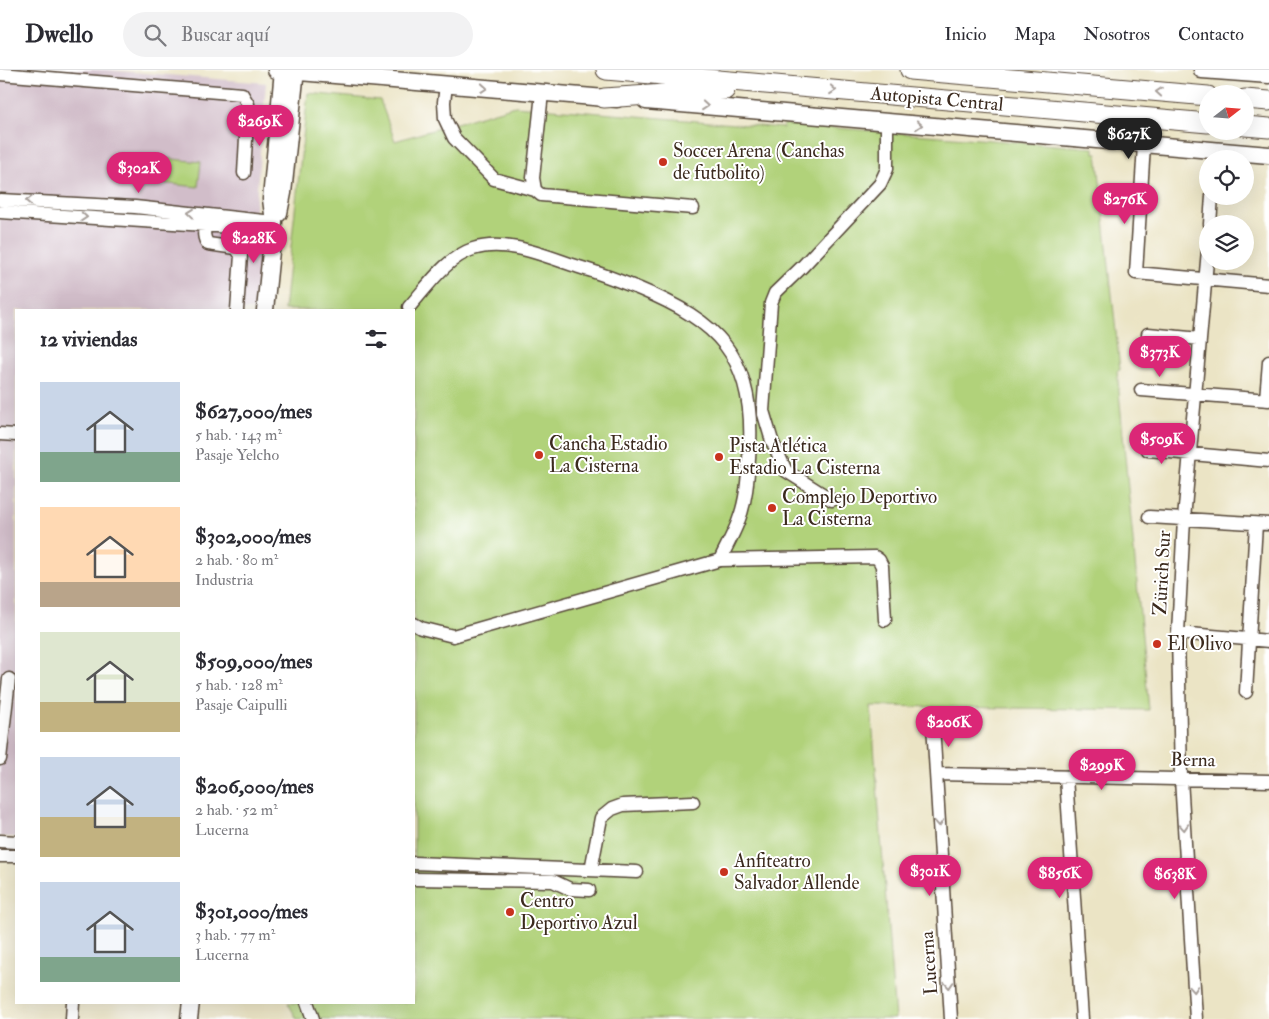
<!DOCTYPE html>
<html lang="es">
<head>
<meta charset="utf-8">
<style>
  :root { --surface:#fff; --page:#f2f2f3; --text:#2b2b33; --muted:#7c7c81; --line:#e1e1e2; --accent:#db2777 }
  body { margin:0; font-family:"IM FELL Double Pica",serif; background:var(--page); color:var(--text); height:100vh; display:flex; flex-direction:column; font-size:19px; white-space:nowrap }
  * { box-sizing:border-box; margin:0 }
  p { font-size:16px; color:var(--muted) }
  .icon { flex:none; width:28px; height:28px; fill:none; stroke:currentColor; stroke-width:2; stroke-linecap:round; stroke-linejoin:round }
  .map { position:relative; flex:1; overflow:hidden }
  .side { position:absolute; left:15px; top:239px; width:400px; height:695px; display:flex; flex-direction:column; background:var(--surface); border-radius:0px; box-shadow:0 5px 20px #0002 }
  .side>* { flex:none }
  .needle { width:32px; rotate:73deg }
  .buttons { position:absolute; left:1199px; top:15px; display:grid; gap:10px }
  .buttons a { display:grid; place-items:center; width:55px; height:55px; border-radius:50%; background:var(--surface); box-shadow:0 5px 20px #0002; font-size:25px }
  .price { position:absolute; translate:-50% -42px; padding:0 11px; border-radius:18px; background:var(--accent); color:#fff; font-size:16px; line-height:32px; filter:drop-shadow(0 1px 2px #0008) }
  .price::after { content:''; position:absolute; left:50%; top:30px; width:15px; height:11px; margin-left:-8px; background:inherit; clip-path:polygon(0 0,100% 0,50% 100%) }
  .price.on { background:#222; color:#fff }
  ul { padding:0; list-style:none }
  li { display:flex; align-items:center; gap:15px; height:125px; padding:0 25px }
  li span { display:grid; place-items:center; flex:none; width:140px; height:100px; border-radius:0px; color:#555 }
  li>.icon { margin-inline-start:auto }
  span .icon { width:60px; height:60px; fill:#fffc; stroke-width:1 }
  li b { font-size:21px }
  h2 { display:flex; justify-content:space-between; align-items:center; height:60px; padding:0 25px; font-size:21px }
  header { display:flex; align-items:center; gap:30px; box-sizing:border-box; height:70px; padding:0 25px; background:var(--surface); border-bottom:1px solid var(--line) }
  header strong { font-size:24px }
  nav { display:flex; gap:28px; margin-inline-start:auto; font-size:18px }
  .search { width:350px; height:45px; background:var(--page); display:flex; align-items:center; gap:12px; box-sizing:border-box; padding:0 18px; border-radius:28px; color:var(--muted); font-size:19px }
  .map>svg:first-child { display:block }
  .industrial { fill:#d1bdc9 }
  .green { fill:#b1d27a; stroke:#767e4c }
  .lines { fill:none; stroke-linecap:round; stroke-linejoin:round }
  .minor-casing { stroke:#554637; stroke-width:15 }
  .major-casing { stroke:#554637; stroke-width:19 }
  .highway-casing { stroke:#554637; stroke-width:21 }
  .minor { stroke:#fff; stroke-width:12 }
  .major { stroke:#fff; stroke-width:16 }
  .highway { stroke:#fff; stroke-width:19 }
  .oneway { stroke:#a79f9a }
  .poi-dot { fill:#c8321e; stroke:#fff; stroke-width:2 }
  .labels { text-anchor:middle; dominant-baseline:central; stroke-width:4; stroke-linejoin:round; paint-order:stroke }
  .street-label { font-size:19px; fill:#3b2a1e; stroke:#fff }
  .poi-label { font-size:19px; fill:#3b2a1e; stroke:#fff; text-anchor:start }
</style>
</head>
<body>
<header>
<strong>Dwello</strong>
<div class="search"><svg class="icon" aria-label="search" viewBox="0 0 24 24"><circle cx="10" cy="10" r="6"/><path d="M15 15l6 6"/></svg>Buscar aquí</div>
<nav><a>Inicio</a><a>Mapa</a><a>Nosotros</a><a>Contacto</a></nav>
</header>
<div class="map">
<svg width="1269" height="949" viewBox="0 0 1269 949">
  <rect width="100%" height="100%" fill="#fff"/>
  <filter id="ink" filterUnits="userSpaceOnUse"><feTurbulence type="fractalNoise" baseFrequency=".02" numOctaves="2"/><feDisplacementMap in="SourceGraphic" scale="10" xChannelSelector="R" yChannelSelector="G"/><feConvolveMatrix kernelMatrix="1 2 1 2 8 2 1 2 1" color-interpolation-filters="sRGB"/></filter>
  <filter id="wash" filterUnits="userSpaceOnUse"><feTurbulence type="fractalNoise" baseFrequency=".0096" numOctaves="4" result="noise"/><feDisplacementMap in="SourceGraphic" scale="20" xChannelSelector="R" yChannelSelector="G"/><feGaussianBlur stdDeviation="1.12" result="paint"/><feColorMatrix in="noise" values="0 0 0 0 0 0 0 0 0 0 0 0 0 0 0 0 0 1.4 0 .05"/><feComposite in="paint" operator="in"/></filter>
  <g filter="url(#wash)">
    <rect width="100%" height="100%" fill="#ebe4c5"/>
    <path class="industrial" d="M 0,0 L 107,0 L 266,13 L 255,142 L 262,168 L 254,240 L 16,240 L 16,767 L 0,767 Z"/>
    <path class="green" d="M 308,23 L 380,30 L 395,71 L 515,36 L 783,58 L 784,54 L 1094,78 L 1094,83 L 1097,83 L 1120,300 L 1117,301 L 1149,640 L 871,636 L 895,949 L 297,949 L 288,933 L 414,932 L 414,240 L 284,240 Z
      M 153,87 L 201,92 L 198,117 L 151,112 Z"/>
  </g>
  <g filter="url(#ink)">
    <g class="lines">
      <defs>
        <path id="minor" d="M 0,4 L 242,24 L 248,34 L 244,103
          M 446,15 L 444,32 L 445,49 L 454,68 L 494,109 L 535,120
          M 542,23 L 533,108 L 535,120 L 541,125 L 693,138
          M 1144,75 L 1136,203 L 1269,215
          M 0,130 L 135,137 L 274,152
          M 0,142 L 205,155 L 273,161
          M 1210,154 L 1212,126
          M 205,155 C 204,162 203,168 208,174 L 236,178 L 241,185 L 237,240
          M 409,237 C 428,216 446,188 473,179 C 507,168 547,187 579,197 C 600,203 620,211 640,219 C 717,251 754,286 750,374 C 748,400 748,427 738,452 C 733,465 726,477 720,490 L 453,566 L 421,558 L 414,554
          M 1148,264 L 1200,269
          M 1141,320 L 1269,330
          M 1266,329 L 1269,292
          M 0,364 L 16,365
          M 1148,380 L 1269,391
          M 832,430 L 786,401 L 772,371 L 763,341 L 771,233 L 775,223 L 802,197 L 880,114 L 887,99 L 887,52
          M 1149,447 L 1269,454
          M 720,490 L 875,487 L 879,490 L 882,496 L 885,550
          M 1178,563 L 1269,571
          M 1246,622 L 1256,454
          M 933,654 L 951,949
          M 0,689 L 9,609
          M 936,704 L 1269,711
          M 1066,707 L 1082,949
          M 0,771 L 16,772
          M 0,786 L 16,786
          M 414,793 L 637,802
          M 591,800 L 601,748 L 612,739 L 623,735 L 693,732
          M 414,809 L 553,811 L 570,819 L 589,820
          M 307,932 L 313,949
          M 72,949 L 73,932
          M 1196,949 L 1181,709 L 1178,563 L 1184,449 L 1208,180"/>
        <path id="major" d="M 276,0 L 617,29
          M 1202,0 L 1269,5
          M 646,31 L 1269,85
          M 279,143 L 283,123 L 296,0
          M 265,240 L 274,152 L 271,129 L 283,0
          M 189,949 L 191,932"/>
        <path id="highway" d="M 606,0 L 1208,53
          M 910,0 L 1208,26
          M 604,28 L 725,20
          M 1245,29 L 1269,31
          M 1245,56 L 1269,58"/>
      </defs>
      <use href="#minor" class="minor-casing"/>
      <use href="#major" class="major-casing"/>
      <use href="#highway" class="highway-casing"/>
      <use href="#minor" class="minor"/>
      <use href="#major" class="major"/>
      <use href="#highway" class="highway"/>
    </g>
    <defs><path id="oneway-chevron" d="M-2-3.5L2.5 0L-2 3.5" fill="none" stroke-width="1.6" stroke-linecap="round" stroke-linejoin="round" transform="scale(1.25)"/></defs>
    <g class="oneway">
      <use href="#oneway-chevron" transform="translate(484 18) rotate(5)"/>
      <use href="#oneway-chevron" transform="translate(833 20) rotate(5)"/>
      <use href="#oneway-chevron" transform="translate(1159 22) rotate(-175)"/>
      <use href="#oneway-chevron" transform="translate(705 36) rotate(5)"/>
      <use href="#oneway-chevron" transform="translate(919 55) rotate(5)"/>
      <use href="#oneway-chevron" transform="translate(29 131) rotate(-177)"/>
      <use href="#oneway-chevron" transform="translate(191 143) rotate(-174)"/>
      <use href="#oneway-chevron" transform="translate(84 147) rotate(4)"/>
      <use href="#oneway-chevron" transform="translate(939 753) rotate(86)"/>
      <use href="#oneway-chevron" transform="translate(1184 757) rotate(86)"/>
      <use href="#oneway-chevron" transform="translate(949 915) rotate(86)"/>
      <use href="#oneway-chevron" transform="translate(1194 919) rotate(86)"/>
    </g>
  </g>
  <g class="poi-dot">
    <circle cx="663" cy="92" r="5"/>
    <circle cx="539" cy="385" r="5"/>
    <circle cx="719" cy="387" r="5"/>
    <circle cx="772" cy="438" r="5"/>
    <circle cx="1157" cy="574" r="5"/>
    <circle cx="724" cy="802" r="5"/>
    <circle cx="510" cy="842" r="5"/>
  </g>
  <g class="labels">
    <g class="street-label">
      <text transform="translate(937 29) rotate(5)">Autopista Central</text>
      <text transform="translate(1162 503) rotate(-87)">Zürich Sur</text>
      <text transform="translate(1193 690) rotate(1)">Berna</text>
      <text transform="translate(929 893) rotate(-94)">Lucerna</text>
    </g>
    <g class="poi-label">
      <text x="673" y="81">Soccer Arena (Canchas<tspan x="673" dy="22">de futbolito)</tspan></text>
      <text x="549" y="374">Cancha Estadio<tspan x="549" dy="22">La Cisterna</tspan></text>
      <text x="729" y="376">Pista Atlética<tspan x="729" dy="22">Estadio La Cisterna</tspan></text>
      <text x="782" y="427">Complejo Deportivo<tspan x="782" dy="22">La Cisterna</tspan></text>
      <text x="1167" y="574">El Olivo</text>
      <text x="734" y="791">Anfiteatro<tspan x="734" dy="22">Salvador Allende</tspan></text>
      <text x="520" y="831">Centro<tspan x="520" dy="22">Deportivo Azul</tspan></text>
    </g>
  </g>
</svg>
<div class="buttons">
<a><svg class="needle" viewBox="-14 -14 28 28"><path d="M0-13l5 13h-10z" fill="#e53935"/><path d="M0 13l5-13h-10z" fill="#7c7c81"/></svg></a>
<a><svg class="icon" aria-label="locate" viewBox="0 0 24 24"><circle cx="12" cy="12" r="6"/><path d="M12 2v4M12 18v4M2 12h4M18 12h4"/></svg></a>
<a><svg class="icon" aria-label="layers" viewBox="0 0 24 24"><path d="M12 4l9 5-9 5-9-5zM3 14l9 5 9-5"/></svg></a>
</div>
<b class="price" style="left:260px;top:77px">$269K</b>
<b class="price on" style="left:1129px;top:90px">$627K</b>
<b class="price" style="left:139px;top:124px">$302K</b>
<b class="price" style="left:1125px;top:155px">$276K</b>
<b class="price" style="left:254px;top:194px">$228K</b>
<b class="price" style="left:1160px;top:308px">$373K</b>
<b class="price" style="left:1162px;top:395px">$509K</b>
<b class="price" style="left:949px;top:678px">$206K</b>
<b class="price" style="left:1102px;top:721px">$299K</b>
<b class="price" style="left:930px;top:827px">$301K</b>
<b class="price" style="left:1060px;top:829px">$856K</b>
<b class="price" style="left:1175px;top:830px">$638K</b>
<section class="side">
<h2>12 viviendas<svg class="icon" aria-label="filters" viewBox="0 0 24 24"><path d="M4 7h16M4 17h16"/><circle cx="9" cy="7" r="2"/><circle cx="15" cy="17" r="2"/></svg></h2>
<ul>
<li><span style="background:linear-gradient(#c9d6e8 70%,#7fa58c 0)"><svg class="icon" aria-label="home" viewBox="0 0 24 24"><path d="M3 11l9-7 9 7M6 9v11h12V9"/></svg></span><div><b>$627,000/mes</b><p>5 hab. · 143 m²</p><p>Pasaje Yelcho</p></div></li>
<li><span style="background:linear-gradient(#ffd9b3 75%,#b9a48a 0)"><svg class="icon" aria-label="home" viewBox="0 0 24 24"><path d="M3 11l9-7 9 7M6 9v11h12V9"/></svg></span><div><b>$302,000/mes</b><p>2 hab. · 80 m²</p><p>Industria</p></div></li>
<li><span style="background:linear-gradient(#dfe7d0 70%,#c2b280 0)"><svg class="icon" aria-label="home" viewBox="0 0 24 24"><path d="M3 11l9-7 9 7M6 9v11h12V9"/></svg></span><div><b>$509,000/mes</b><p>5 hab. · 128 m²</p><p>Pasaje Caipulli</p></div></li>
<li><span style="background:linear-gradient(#c9d6e8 60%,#c2b280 0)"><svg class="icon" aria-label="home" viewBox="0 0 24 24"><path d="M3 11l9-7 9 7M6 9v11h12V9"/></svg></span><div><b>$206,000/mes</b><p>2 hab. · 52 m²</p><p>Lucerna</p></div></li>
<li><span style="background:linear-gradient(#c9d6e8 75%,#7fa58c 0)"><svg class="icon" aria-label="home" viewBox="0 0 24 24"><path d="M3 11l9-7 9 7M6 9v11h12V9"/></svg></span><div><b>$301,000/mes</b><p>3 hab. · 77 m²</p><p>Lucerna</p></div></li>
</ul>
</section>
</div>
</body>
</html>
